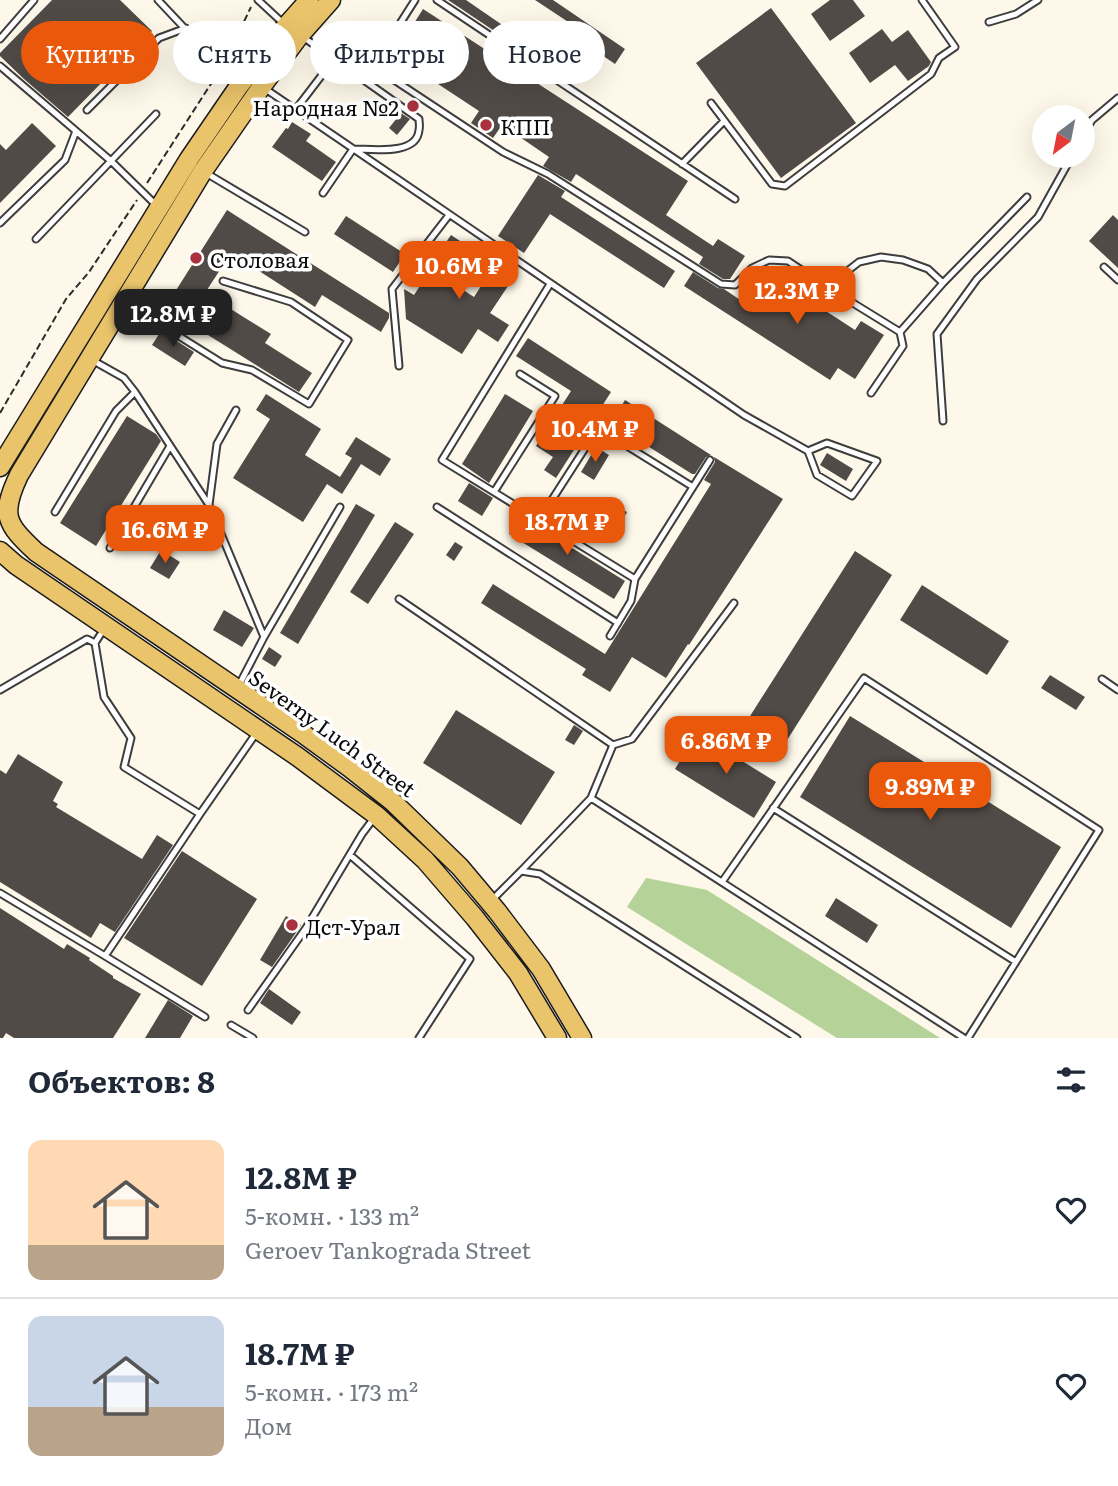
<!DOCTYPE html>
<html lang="ru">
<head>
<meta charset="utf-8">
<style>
  :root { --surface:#fff; --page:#f2f2f3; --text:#1f2937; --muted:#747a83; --line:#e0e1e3; --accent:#ea580c }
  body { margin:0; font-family:Literata,serif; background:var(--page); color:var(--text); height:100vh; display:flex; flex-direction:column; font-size:26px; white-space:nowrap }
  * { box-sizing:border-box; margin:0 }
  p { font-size:23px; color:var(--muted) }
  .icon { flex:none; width:38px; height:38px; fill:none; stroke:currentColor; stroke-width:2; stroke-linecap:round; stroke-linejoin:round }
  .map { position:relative; height:1038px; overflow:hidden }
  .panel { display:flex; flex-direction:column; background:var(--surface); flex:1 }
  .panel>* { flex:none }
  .top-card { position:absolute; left:21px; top:21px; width:700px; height:63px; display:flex; gap:14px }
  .needle { width:46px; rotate:212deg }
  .controls { position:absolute; left:1032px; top:105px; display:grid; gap:14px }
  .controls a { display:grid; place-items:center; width:63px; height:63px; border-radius:50%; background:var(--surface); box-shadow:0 7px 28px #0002; font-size:35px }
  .price { position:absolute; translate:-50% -60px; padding:0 16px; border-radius:14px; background:var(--accent); color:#fff; font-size:23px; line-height:46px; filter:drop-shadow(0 2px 4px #0008) }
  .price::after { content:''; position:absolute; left:50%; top:42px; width:21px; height:16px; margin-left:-10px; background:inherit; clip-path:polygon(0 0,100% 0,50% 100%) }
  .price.selected { background:#222; color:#fff }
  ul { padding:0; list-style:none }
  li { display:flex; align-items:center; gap:21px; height:175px; padding:0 28px }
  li+li { border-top:2px solid var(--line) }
  li span { display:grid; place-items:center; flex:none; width:196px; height:140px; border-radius:14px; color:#555 }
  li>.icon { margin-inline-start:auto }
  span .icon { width:84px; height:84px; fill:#fffc; stroke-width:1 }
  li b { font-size:30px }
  h2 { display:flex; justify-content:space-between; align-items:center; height:84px; padding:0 28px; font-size:30px }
  .tag { padding:0 24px; border-radius:32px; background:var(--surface); box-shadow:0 7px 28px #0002; font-size:24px; line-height:63px }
  .tag.selected { background:var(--accent); color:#fff }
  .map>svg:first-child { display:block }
  .forest { fill:#b5d298 }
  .building { fill:#514b47 }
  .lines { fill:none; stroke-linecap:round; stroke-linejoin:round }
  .lane-casing { stroke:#3d3d3d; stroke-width:9 }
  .primary-casing { stroke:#1b1b1b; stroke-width:21 }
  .path { stroke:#2c2c2c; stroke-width:2; stroke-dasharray:7 3.5; stroke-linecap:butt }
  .lane { stroke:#fff; stroke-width:5 }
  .primary { stroke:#eac46b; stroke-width:18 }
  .poi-dot { fill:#aa313e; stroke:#fff; stroke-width:2.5 }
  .labels { text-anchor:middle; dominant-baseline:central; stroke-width:7; stroke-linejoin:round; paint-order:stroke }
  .poi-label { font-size:21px; fill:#0a0a0a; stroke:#fff; text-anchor:start }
  .street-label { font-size:21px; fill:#0a0a0a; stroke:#fff }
</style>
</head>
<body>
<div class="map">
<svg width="1118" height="1038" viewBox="0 0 1118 1038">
  <rect width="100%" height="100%" fill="#fdf8e9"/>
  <path class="forest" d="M 646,878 L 707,890 L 940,1038 L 837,1038 L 627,907 Z"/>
  <path class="building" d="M 52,0 L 120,0 L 152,31 L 68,117 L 24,79 L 0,56 L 0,53 Z
    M 448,0 L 466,0 L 559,64 L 554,71 Z
    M 535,0 L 553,0 L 625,49 L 615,64 L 593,49 L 597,41 Z
    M 830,0 L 853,0 L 865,16 L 830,41 L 811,14 Z
    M 771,8 L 856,123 L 781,178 L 696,63 Z
    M 423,9 L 688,181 L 666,215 L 713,246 L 718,239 L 745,256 L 730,279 L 723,279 L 699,264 L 703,257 L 576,174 L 571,182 L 543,166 L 549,157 L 502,125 L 493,138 L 471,123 L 479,111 L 394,55 Z
    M 882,29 L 892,42 L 908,30 L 931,62 L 929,66 L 908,81 L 895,65 L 870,83 L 849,53 Z
    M 401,113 L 410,119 L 397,135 L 389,128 Z
    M 292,122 L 311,134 L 306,141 L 336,162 L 322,181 L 272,147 L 286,128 L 288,129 Z
    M 32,123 L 56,146 L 0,203 L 0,144 L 6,150 Z
    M 538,175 L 565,191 L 561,197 L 675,271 L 664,288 L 550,214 L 524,253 L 498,236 Z
    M 227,210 L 389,313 L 389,318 L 381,332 L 322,295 L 315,307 L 231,253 L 205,293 L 271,334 L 265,343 L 312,373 L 299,392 L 184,320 L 178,329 L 159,317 Z
    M 1113,215 L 1118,220 L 1118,268 L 1089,241 Z
    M 346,216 L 405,254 L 393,272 L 334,234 Z
    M 451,235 L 514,277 L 490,313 L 509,325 L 498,342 L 478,329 L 462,354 L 406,319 L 404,289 L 414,295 L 431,269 L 474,297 L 485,280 L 440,251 Z
    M 693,272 L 718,288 L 724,289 L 749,306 L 769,274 L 855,330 L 861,321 L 884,335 L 855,379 L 838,368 L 830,380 L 684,286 Z
    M 161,331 L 194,352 L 185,366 L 152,345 Z
    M 528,338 L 611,392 L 556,478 L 544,470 L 553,457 L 536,446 L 571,391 L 516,356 Z
    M 266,394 L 321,429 L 305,455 L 340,477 L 352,458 L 345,454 L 356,437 L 391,459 L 380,476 L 361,464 L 342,494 L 327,484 L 303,522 L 233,478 L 270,419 L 256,410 Z
    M 505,394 L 533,411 L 489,483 L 462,464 Z
    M 625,400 L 711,455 L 706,457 L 695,474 L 692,474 L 611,423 Z
    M 127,416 L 156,434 L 161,441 L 96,546 L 60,523 Z
    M 596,447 L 609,455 L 594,480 L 581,472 Z
    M 827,453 L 853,469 L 846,481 L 820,465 Z
    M 714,457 L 783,499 L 689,645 L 688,644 L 666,678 L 632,657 L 610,692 L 582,675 L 586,669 L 481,603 L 493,584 L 605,654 L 711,484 L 704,480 L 715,462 Z
    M 469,483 L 493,498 L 482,516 L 458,501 Z
    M 611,503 L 627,512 L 616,531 L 600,521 Z
    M 356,504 L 375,515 L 298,644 L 280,633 Z
    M 521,516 L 625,581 L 614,599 L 509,534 Z
    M 395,522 L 414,534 L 368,604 L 350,592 Z
    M 455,542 L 463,547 L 454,561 L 446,555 Z
    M 161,550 L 180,562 L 169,579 L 150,568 Z
    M 855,551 L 892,575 L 782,748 L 745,724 Z
    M 922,585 L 1009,641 L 987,675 L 900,620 Z
    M 224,610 L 254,628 L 242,647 L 213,630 Z
    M 269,647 L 282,656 L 275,667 L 262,659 Z
    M 1050,675 L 1085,697 L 1076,710 L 1041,688 Z
    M 456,710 L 555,772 L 521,825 L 423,763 Z
    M 850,716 L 1061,847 L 1011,928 L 800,797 Z
    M 574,725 L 583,731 L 574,745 L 565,740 Z
    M 697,733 L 776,782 L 754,818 L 675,769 Z
    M 18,754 L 63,782 L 53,801 L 58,804 L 56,807 L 142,859 L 157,835 L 173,845 L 115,932 L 100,923 L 91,938 L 0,882 L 0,770 L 6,774 Z
    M 182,851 L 257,899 L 202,986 L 124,938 Z
    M 836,898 L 878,925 L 867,943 L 825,916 Z
    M 0,908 L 64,949 L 67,944 L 90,958 L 89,960 L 113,976 L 113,978 L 141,994 L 113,1038 L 14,1038 L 6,1033 L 3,1038 L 0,1038 Z
    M 286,916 L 301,925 L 300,927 L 272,967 L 260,960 Z
    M 269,989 L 301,1012 L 292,1025 L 260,1003 Z
    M 168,1000 L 193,1016 L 180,1038 L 145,1038 Z"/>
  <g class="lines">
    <defs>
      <path id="lane" d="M 158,0 L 237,84
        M 258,0 L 284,24
        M 437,0 L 735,199
        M 989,22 L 1016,14 L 1038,0
        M 303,37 L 419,119 C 419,122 420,126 419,130 C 417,156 372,149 353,149 L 323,193
        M 0,39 L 34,0
        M 0,66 L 111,161 L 157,206
        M 373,66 L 503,152 L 548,174 L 721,284 L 735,285 L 752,268 L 769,260 L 788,261 L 827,287 L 900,332 L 943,283 L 1027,197
        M 264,88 L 744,415 L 808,451 L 817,475 L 852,496 L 877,461 L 827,443 L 808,451
        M 711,103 L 772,184 L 785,186 L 931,74 L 939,58 L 955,47 L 922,0
        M 296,109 L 335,58 L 349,58 L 373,66 L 415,0
        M 87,110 L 159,38 L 186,28
        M 1083,135 L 1092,120 L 1118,98
        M 682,164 L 724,121
        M 206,173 L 305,232
        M 0,223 L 65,160 L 76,131
        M 36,239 L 156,114
        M 1104,267 L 1118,280
        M 550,284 L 442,460 L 635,579
        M 827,287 L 859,262 L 881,257 L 903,260 L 928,269 L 943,283
        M 126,303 L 222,363 L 252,370 L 309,404 L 348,340 L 291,302 L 223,281
        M 92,360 L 124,378 L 135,392 L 209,505 L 264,637
        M 399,366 L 392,289 L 449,215
        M 871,393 L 903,346 L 900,332
        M 943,421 L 937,334 L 977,279 L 1038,217 L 1072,156
        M 494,492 L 555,396 L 520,374
        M 209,505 L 217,444 L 236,410
        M 437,507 L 618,623
        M 55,512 L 116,411 L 135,392
        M 539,520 L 598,428 L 693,487
        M 110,548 L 170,446
        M 399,599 L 613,745 L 591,798 L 521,871
        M 610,636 L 631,601 L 635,579 L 710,460
        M 95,643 L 104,697 L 131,738 L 124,767 L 200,814
        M 1102,679 L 1118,690
        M 238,687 L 264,637 L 340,507
        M 0,690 L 87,639 L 95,643 L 104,629
        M 613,745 L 632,739 L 734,603
        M 591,798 L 964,1038
        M 773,808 L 1016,962
        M 350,855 L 470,959 L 419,1038
        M 722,882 L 864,678 L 1099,830 L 968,1038
        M 0,893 L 105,956 L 200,814 L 257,732
        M 493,899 L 521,871 L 540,874 L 797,1038
        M 105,956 L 205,1017
        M 248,1010 L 306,928 L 362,834 L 374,818
        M 231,1025 L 253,1038"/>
      <path id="primary" d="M 331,0 L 300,35 L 262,86 L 203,171 L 19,475 C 0,515 6,524 36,552 L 302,733 L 350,768 L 393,802 L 460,867 L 497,911 L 541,969 L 582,1038
        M 0,467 L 189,159 L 239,86 L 286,26 L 309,0
        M 0,551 L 16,565 L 298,757 L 376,815 L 425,860 L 475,918 L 518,973 L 557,1038"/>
    </defs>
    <use href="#lane" class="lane-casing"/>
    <use href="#primary" class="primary-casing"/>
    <path class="path" d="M 226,59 L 251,7
      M 147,183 L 216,76
      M 0,413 L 66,299 L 89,272 L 137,200"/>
    <use href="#lane" class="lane"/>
    <use href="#primary" class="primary"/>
  </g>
  <g class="poi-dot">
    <circle cx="413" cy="106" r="7"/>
    <circle cx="486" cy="125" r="7"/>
    <circle cx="196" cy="258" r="7"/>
    <circle cx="292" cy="925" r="7"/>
  </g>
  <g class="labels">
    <g class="poi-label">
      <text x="399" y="106" text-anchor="end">Народная №2</text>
      <text x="500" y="125">КПП</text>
      <text x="210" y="258">Столовая</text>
      <text x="306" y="925">Дст-Урал</text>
    </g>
    <g class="street-label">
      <text transform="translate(333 732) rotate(36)">Severny Luch Street</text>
    </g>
  </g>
</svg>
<div class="controls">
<a><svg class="needle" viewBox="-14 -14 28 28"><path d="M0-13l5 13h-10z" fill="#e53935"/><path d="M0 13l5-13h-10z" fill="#747a83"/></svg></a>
</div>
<b class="price" style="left:459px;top:301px">10.6M ₽</b>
<b class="price" style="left:797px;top:326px">12.3M ₽</b>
<b class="price selected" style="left:173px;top:349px">12.8M ₽</b>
<b class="price" style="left:595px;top:464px">10.4M ₽</b>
<b class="price" style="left:567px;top:557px">18.7M ₽</b>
<b class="price" style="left:165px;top:565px">16.6M ₽</b>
<b class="price" style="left:726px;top:776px">6.86M ₽</b>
<b class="price" style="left:930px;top:822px">9.89M ₽</b>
<div class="top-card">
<a class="tag selected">Купить</a>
<a class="tag">Снять</a>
<a class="tag">Фильтры</a>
<a class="tag">Новое</a>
</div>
</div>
<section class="panel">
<h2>Объектов: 8<svg class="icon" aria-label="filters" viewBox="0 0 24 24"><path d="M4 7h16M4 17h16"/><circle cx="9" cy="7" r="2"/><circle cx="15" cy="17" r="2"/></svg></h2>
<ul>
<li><span style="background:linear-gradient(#ffd9b3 75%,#b9a48a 0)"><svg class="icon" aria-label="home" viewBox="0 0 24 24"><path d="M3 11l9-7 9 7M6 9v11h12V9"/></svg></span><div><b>12.8M ₽</b><p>5-комн. · 133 m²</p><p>Geroev Tankograda Street</p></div><svg class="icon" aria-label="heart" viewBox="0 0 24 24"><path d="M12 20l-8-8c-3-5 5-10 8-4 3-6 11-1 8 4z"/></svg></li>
<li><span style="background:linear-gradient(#c9d6e8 65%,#b9a48a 0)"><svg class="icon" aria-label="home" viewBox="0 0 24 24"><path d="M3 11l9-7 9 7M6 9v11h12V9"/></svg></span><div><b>18.7M ₽</b><p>5-комн. · 173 m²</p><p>Дом</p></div><svg class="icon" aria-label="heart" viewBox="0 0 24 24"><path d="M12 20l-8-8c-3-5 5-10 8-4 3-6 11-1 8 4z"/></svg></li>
</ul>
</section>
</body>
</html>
